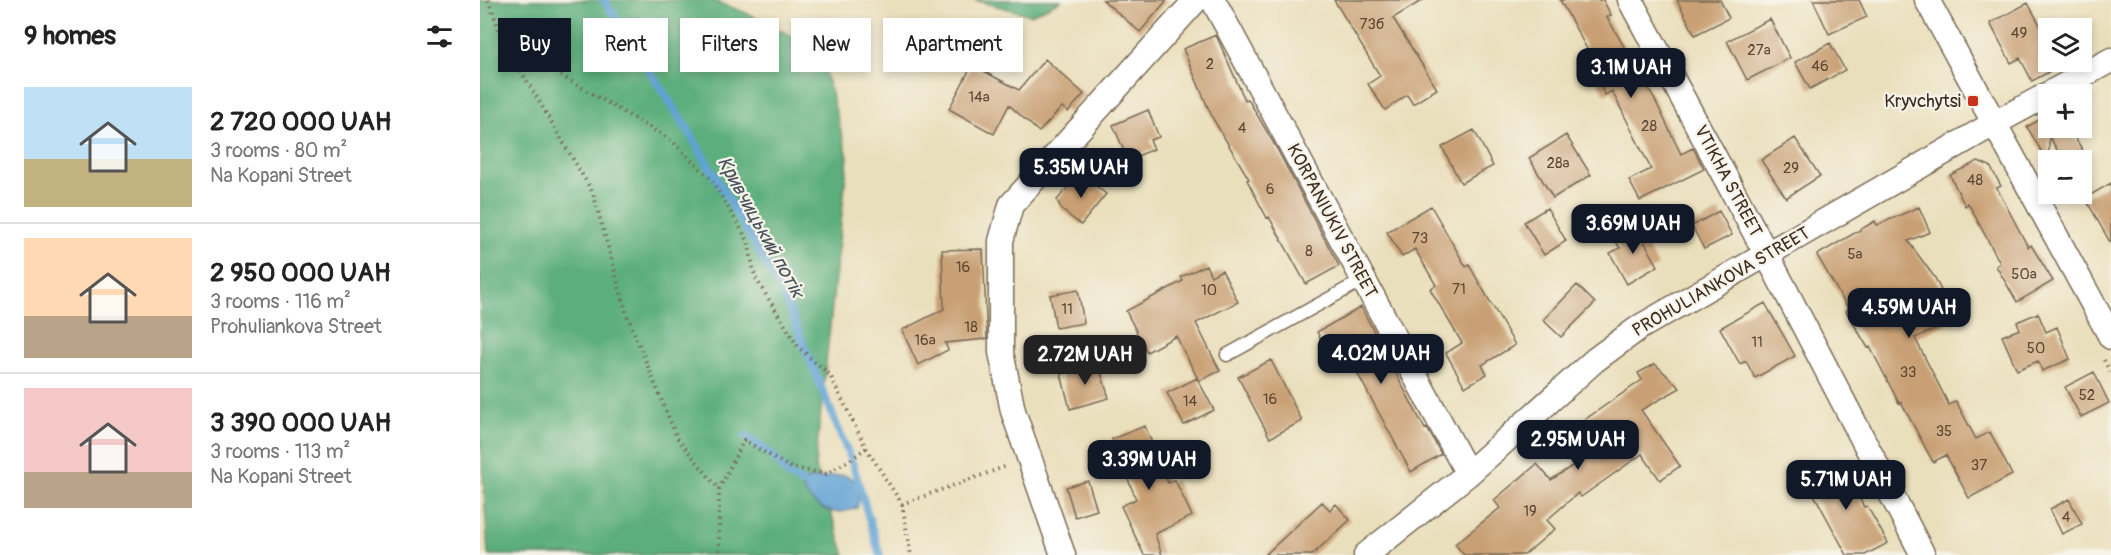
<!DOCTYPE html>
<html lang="en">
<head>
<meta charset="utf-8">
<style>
  :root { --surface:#fff; --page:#f6f6f6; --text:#222; --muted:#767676; --line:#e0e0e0; --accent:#111827 }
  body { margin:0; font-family:Pangolin,sans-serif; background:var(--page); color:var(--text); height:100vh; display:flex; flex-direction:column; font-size:22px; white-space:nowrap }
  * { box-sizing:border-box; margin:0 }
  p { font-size:20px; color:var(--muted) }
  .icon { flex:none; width:33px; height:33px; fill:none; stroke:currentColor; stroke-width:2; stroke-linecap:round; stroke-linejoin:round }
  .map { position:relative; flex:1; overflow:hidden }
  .drawer { display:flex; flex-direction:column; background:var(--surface); width:480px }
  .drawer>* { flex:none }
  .hud { position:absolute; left:18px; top:18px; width:570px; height:54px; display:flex; gap:12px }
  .tools { position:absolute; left:1558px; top:18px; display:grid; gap:12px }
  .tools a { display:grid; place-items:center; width:54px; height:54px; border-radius:0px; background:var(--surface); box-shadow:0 3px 9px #0003; font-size:30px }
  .price { position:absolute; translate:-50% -51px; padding:0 14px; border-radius:12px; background:var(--accent); color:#fff; font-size:20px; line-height:39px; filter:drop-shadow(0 2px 3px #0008) }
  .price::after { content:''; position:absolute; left:50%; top:36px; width:18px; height:14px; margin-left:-9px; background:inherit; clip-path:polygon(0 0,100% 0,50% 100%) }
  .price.current { background:#222; color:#fff }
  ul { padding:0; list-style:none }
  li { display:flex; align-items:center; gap:18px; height:150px; padding:0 24px }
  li+li { border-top:2px solid var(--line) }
  li span { display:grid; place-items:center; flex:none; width:168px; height:120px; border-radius:0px; color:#555 }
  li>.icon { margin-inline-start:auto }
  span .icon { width:72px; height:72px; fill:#fffc; stroke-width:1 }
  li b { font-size:26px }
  h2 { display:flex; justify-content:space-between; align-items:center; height:72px; padding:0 24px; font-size:26px }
  .tag { padding:0 21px; border-radius:0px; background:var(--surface); box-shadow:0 3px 9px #0003; font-size:21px; line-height:54px }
  .tag.current { background:var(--accent); color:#fff }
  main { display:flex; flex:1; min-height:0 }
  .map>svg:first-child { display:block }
  .forest { fill:#5cae7b; stroke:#4c6c4c; stroke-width:1.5 }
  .water { fill:#61a2d4; stroke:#4e6679; stroke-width:1.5 }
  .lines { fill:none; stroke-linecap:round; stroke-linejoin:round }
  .stream { stroke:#61a2d4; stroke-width:8 }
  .building { fill:#c9a074 }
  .service-casing { stroke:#786955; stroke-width:15 }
  .minor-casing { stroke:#786955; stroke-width:27 }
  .path { stroke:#786955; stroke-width:4; stroke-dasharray:1.5 4.5; stroke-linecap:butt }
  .service { stroke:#fff; stroke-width:12 }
  .minor { stroke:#fff; stroke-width:24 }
  .poi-dot { fill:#c8321e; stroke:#f7f3e8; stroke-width:2 }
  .labels { text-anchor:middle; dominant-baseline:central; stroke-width:4.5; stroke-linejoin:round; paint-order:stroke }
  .number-label { font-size:15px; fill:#5e4834 }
  .poi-label { font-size:18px; fill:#3b2a1e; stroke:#f7f3e8; text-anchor:end }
  .street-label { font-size:18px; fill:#3b2a1e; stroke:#f7f3e8 }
  .water-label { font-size:20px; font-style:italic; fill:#48545e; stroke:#f7f3e8 }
</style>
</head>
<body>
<main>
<section class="drawer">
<h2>9 homes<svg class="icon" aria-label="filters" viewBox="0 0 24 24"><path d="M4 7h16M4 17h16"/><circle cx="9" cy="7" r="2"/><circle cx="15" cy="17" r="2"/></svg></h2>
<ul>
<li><span style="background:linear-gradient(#bfe0f5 60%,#c2b280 0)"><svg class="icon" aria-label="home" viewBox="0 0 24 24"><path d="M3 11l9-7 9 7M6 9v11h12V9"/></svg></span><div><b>2 720 000 UAH</b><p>3 rooms · 80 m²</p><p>Na Kopani Street</p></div></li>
<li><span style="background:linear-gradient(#ffd9b3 65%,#b9a48a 0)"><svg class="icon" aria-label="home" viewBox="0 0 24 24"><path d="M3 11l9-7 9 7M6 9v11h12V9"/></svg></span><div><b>2 950 000 UAH</b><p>3 rooms · 116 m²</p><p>Prohuliankova Street</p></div></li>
<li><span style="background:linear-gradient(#f6c9c9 70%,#b9a48a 0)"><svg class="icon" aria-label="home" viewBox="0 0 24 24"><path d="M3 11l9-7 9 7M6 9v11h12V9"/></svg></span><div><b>3 390 000 UAH</b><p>3 rooms · 113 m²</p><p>Na Kopani Street</p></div></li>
</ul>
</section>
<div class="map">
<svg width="1631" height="555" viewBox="0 0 1631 555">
  <rect width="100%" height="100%" fill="#f7f3e8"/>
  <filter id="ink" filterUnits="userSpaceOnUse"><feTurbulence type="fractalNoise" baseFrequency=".0167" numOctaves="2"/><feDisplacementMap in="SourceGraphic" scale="12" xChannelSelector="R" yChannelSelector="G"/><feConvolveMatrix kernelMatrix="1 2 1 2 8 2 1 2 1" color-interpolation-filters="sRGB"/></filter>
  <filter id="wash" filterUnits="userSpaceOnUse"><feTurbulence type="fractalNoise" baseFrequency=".008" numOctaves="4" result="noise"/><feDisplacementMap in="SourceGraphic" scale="24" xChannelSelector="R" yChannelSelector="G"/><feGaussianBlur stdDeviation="1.35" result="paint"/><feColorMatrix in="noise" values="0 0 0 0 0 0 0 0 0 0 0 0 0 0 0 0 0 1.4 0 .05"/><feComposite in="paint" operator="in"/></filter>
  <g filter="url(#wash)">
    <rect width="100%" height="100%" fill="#eadfbb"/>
    <path class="forest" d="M 0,0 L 231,0 L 264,12 L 339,49 L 368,157 L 335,466 L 365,555 L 8,555 L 0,429 Z
      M 494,0 L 582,0 L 551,15 Z"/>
    <path class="water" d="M 363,475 C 379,478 380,494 377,508 C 371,510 364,512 358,512 C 342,512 323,498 322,483 L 328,479 Z"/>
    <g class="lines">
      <path class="stream" d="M 124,0 L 209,132 L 301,289 L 373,465 L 400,555
        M 265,436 L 291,454 L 309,476 L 322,483"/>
    </g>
    <g id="blocks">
      <path class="building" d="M 623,0 L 687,0 L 660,32 Z
        M 854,0 L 943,0 L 913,18 L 957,89 L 933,104 L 927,95 L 905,110 L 888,84 L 900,76 Z
        M 1080,0 L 1123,0 L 1131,15 L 1127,17 L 1176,102 L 1201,154 L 1213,148 L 1224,169 L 1160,201 L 1149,180 L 1171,169 L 1132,91 L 1125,95 L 1108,63 L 1113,60 Z
        M 1197,0 L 1240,0 L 1249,18 L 1215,35 Z
        M 1333,0 L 1379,0 L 1387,17 L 1349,34 Z
        M 1548,3 L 1569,42 L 1569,72 L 1552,81 L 1540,58 L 1531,63 L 1510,23 Z
        M 1290,19 L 1310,58 L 1267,80 L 1247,41 Z
        M 736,35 L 765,100 L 768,99 L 797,149 L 859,266 L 826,284 L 789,217 L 787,218 L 767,180 L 769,179 L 733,119 L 703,49 Z
        M 1350,43 L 1365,70 L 1330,89 L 1315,62 Z
        M 565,59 L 604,94 L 588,112 L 582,107 L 559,132 L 529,105 L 514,134 L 469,109 L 492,65 L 539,90 Z
        M 668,110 L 679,137 L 670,140 L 674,149 L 648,160 L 633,125 Z
        M 1569,114 L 1569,128 L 1589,128 L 1605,154 L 1594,160 L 1583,160 L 1569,136 L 1569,164 L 1547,127 Z
        M 994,130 L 1013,166 L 981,183 L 962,147 Z
        M 1086,135 L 1111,175 L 1073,198 L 1049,158 Z
        M 1315,138 L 1340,176 L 1306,198 L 1281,160 Z
        M 1498,161 L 1510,166 L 1521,186 L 1517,188 L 1548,247 L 1551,245 L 1573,281 L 1537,302 L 1516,266 L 1520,263 L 1488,203 L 1485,206 L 1470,175 Z
        M 600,173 L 626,194 L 601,225 L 582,210 L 577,200 Z
        M 1631,183 L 1631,244 L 1605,198 Z
        M 951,206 L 986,267 L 989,265 L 1035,345 L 1002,365 L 1007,374 L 985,387 L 966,353 L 982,343 L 950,289 L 956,285 L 935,249 L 922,257 L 907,232 Z
        M 1439,207 L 1450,232 L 1428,241 L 1455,278 L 1475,320 L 1435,338 L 1469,405 L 1476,401 L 1496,439 L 1510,432 L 1532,475 L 1489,498 L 1466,455 L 1453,462 L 1421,402 L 1419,403 L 1390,347 L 1388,348 L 1366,311 L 1368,309 L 1337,255 L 1395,221 L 1397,225 Z
        M 1067,208 L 1086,241 L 1064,255 L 1044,222 Z
        M 1239,211 L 1252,235 L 1224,249 L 1212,226 Z
        M 1155,225 L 1178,266 L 1147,284 L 1130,253 L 1140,248 L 1133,237 Z
        M 503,249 L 507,339 L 465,343 L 468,350 L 438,365 L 422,330 L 464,309 L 462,250 Z
        M 726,265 L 731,276 L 742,270 L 758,302 L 716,323 L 740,371 L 719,381 L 696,336 L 667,352 L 646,311 L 703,281 L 701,277 Z
        M 1097,285 L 1115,303 L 1081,337 L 1063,320 Z
        M 598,290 L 604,323 L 576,328 L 570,295 Z
        M 1285,303 L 1315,356 L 1275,378 L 1266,361 L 1260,364 L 1240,328 Z
        M 881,307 L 945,429 L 947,428 L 961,454 L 931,472 L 869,358 L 855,365 L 837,332 Z
        M 1558,313 L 1566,332 L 1577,327 L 1590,359 L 1562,371 L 1558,361 L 1537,370 L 1522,336 L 1540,329 L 1537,322 Z
        M 791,360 L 822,421 L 790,438 L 758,377 Z
        M 618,363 L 629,398 L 590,409 L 581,374 Z
        M 1175,364 L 1200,388 L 1161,410 L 1200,466 L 1180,480 L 1162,454 L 1101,497 L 1098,493 L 1067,520 L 1075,529 L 1044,555 L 984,555 L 975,544 L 1020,508 L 1014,500 L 1057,464 L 1071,480 L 1112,453 L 1094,427 L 1162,380 L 1158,373 Z
        M 1614,372 L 1629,403 L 1601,417 L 1585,387 Z
        M 717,378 L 734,410 L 704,425 L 687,393 Z
        M 665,426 L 688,483 L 695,480 L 712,516 L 675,534 L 682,555 L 664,555 L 641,506 L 656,499 L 632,439 Z
        M 1360,460 L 1384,507 L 1387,506 L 1408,543 L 1385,555 L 1367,555 L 1325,478 Z
        M 608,481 L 617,510 L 595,517 L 586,487 Z
        M 1589,499 L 1602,524 L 1582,534 L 1570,509 Z
        M 842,502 L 850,510 L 856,504 L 870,520 L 832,555 L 785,555 Z"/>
    </g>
  </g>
  <g filter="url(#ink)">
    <use href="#blocks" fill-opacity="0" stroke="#786955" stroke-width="1.5"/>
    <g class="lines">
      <defs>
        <path id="service" d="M 747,355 L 883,280"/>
        <path id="minor" d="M 733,0 L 988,474
          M 1150,0 L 1287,255 L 1443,555
          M 1447,0 L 1631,337
          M 583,555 L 533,411 L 521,352 L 521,241 L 531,205 L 716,0
          M 886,555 L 988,474 L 1115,360 L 1160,327 L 1515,123 L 1631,60"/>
      </defs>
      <use href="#service" class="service-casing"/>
      <use href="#minor" class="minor-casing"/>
      <path class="path" d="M 8,0 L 24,42 L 113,193 L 147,315 L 197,438 L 239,489 L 239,555
        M 24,42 L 191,140 L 231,179 L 268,241 L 275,277 L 319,348 L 350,375 L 386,448 L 370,460 L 346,474 L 309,467 L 264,440 L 239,489
        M 1624,360 L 1631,374
        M 386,448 L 422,504 L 527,466
        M 422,504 L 431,555"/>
      <use href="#service" class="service"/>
      <use href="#minor" class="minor"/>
    </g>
  </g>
  <rect class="poi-dot" x="1487" y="95" width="12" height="12" rx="3"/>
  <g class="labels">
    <g class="number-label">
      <text x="892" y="24">73б</text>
      <text x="1539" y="33">49</text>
      <text x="1279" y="50">27а</text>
      <text x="730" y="64">2</text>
      <text x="1340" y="66">46</text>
      <text x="499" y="97">14а</text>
      <text x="1169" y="126">28</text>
      <text x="762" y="128">4</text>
      <text x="1078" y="163">28а</text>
      <text x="1311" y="168">29</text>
      <text x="1495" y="180">48</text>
      <text x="790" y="189">6</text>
      <text x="940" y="238">73</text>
      <text x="829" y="251">8</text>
      <text x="1375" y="254">5а</text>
      <text x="483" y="267">16</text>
      <text x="1544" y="274">50а</text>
      <text x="979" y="289">71</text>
      <text x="729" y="290">10</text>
      <text x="587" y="309">11</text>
      <text x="491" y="327">18</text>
      <text x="445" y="340">16а</text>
      <text x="1277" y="342">11</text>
      <text x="1556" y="348">50</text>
      <text x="1428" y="372">33</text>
      <text x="1607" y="395">52</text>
      <text x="790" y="399">16</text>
      <text x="710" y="401">14</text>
      <text x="1464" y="431">35</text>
      <text x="1499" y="465">37</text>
      <text x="1050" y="511">19</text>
      <text x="1586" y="517">4</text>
    </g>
    <g class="poi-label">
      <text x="1481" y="101">Kryvchytsi</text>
    </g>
    <g class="street-label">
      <text transform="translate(1248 181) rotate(62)">VTIKHA STREET</text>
      <text transform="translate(852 221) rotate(62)">KORPANIUKIV STREET</text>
      <text transform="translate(1241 282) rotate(-30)">PROHULIANKOVA STREET</text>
    </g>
    <g class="water-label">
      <text transform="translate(281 227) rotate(61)">Кривчицький потік</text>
    </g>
  </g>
</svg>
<div class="tools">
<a><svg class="icon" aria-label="layers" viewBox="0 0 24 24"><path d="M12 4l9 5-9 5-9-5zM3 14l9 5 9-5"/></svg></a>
<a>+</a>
<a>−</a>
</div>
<b class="price" style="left:1151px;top:99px">3.1M UAH</b>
<b class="price" style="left:601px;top:199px">5.35M UAH</b>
<b class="price" style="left:1153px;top:255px">3.69M UAH</b>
<b class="price" style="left:1429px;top:339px">4.59M UAH</b>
<b class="price" style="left:901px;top:385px">4.02M UAH</b>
<b class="price current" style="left:605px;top:386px">2.72M UAH</b>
<b class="price" style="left:1098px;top:471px">2.95M UAH</b>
<b class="price" style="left:669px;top:491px">3.39M UAH</b>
<b class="price" style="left:1366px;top:511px">5.71M UAH</b>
<div class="hud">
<a class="tag current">Buy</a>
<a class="tag">Rent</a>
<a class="tag">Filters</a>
<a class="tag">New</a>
<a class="tag">Apartment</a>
</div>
</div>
</main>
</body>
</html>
